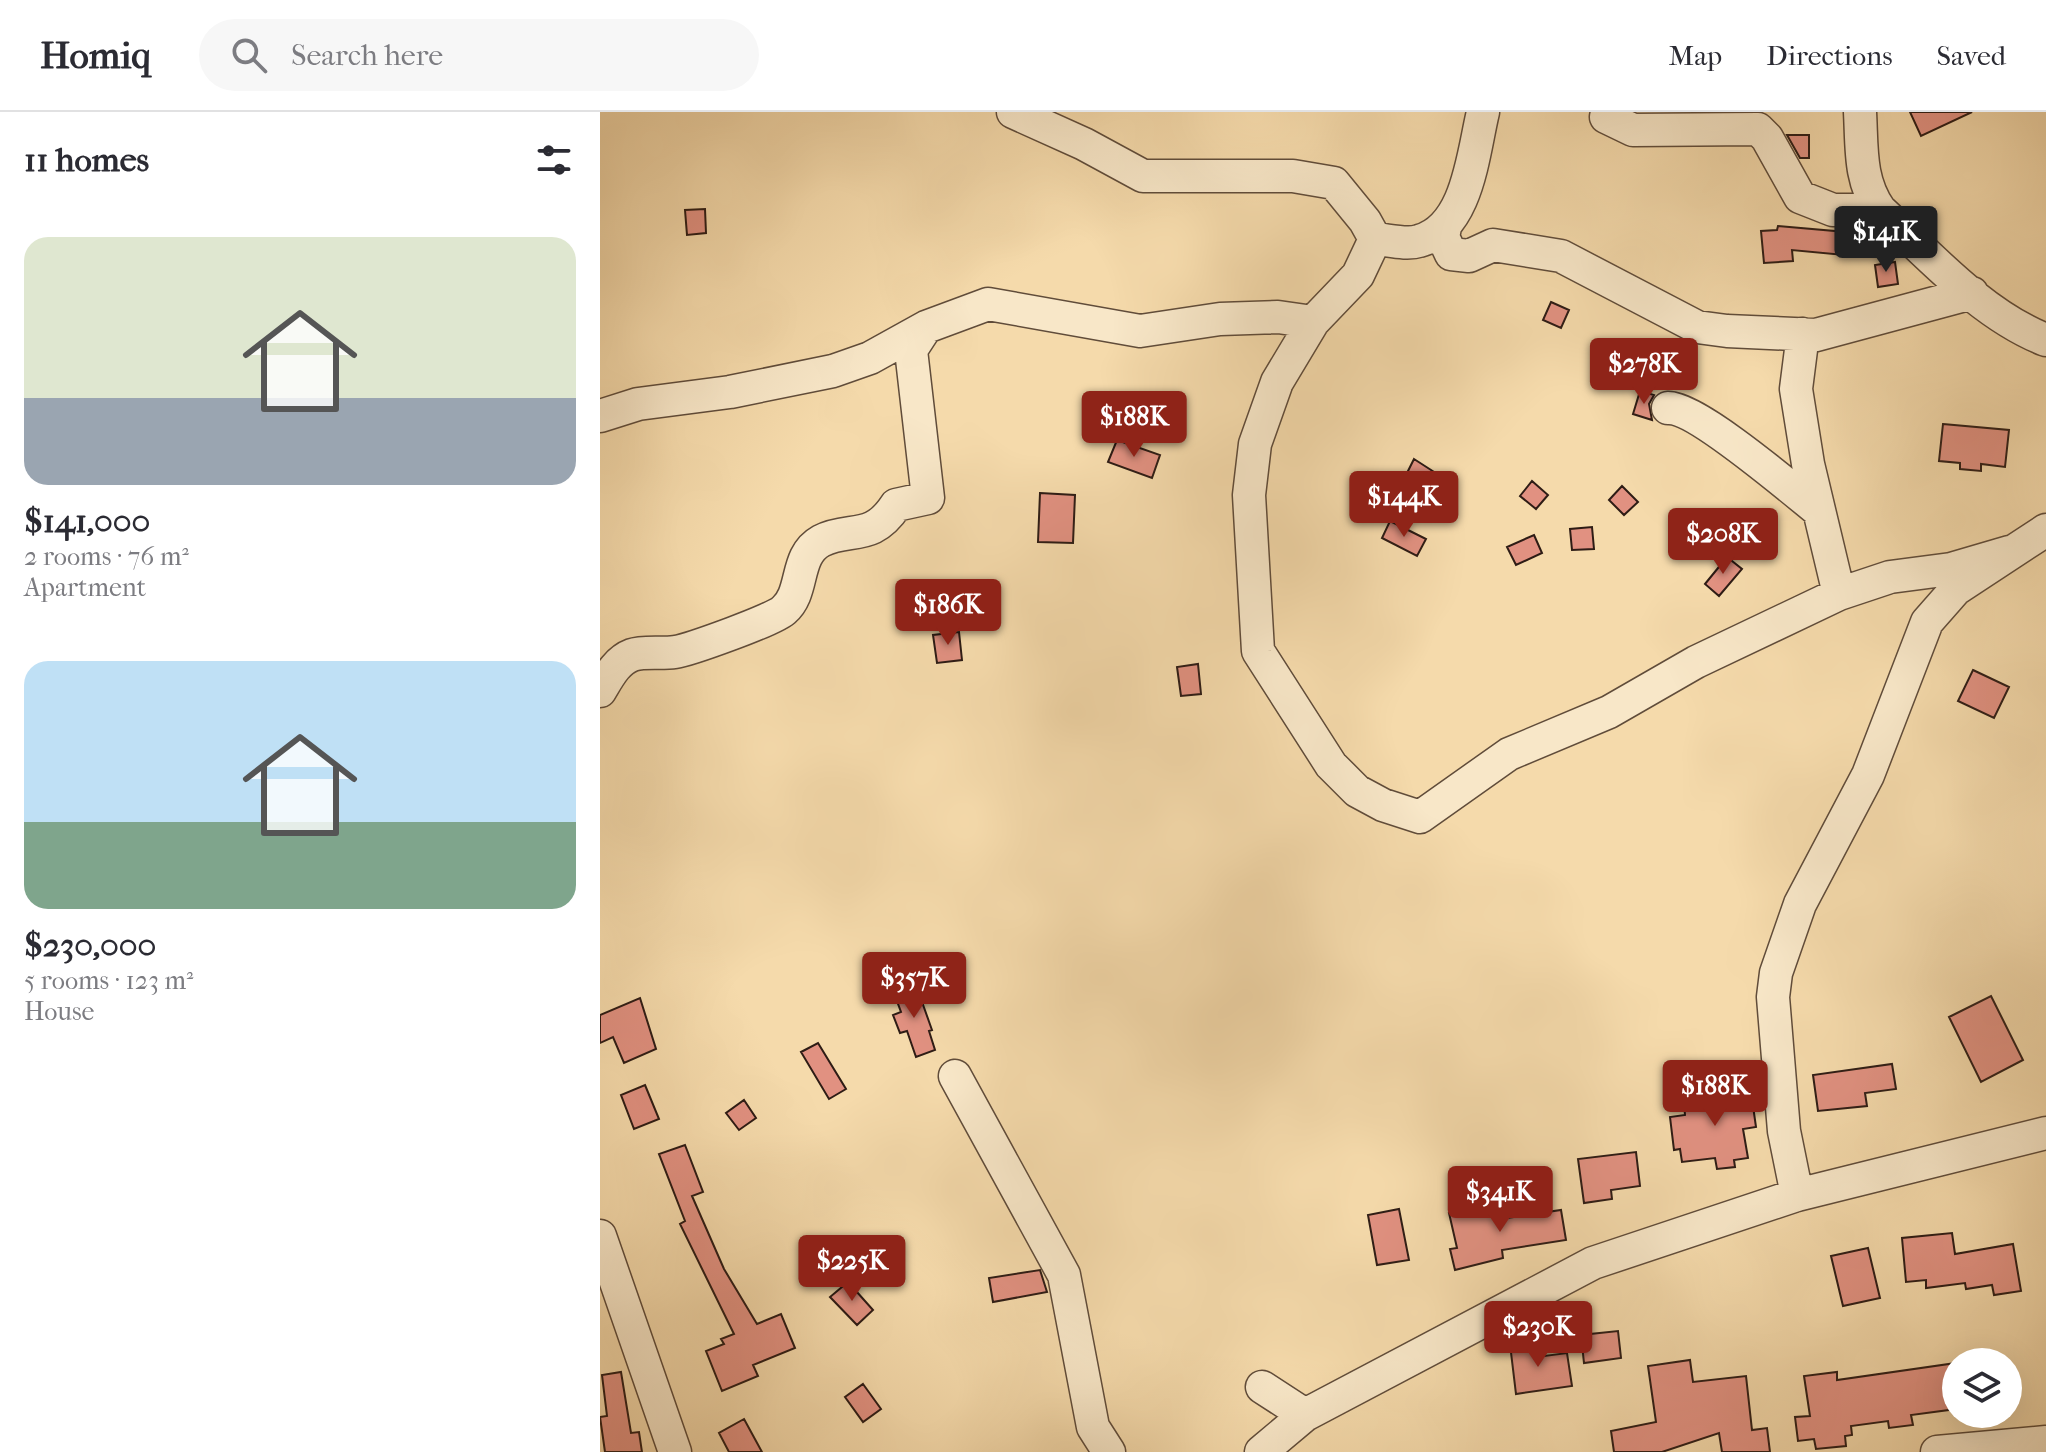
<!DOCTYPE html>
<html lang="en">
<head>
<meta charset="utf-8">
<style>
  :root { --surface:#fff; --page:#f7f7f7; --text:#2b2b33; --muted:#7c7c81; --line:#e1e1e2; --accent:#8f2418 }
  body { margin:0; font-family:"IM FELL French Canon",serif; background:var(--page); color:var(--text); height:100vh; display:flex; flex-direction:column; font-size:30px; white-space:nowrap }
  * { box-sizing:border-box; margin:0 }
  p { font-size:26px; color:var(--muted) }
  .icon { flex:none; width:44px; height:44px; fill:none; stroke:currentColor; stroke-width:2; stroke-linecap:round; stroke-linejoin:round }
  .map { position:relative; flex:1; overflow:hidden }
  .details { display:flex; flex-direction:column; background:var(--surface); width:600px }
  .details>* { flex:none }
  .fabs { position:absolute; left:1342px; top:1236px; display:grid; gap:16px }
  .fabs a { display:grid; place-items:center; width:80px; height:80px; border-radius:50%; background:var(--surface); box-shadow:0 8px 32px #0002; font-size:40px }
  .price { position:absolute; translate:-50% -68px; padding:0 18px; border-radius:8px; background:var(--accent); color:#fff; font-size:26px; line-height:52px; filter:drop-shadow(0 2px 4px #0008) }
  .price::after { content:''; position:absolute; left:50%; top:48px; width:24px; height:18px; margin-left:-12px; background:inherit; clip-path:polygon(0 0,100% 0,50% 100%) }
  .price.selected { background:#222; color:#fff }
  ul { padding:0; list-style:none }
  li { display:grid; align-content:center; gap:16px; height:424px; padding:0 24px }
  li span { display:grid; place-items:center; height:248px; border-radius:24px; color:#555 }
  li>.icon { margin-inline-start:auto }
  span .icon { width:144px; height:144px; fill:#fffc; stroke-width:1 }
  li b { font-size:34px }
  h2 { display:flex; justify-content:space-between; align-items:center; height:96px; padding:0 24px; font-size:34px }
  header { display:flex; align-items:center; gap:48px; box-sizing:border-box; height:112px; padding:0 40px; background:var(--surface); border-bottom:2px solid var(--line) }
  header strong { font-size:38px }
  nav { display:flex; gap:44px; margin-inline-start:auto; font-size:28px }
  .search { width:560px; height:72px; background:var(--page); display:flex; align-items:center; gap:20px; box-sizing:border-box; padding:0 28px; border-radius:44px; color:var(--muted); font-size:30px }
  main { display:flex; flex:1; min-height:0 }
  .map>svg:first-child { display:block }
  .building { fill:#e19181; stroke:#2e1c15; stroke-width:2 }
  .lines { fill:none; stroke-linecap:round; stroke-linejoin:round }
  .minor-casing { stroke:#604c3a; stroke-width:35 }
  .minor { stroke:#f8e7c8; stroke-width:32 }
</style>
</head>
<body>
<header>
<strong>Homiq</strong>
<div class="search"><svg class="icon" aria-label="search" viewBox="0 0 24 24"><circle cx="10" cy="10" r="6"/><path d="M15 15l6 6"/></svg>Search here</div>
<nav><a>Map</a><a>Directions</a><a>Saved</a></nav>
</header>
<main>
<section class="details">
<h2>11 homes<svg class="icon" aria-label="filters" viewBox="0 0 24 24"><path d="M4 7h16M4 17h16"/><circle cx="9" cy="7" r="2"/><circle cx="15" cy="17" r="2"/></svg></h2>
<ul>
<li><span style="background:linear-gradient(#dfe7d0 65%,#9aa5b1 0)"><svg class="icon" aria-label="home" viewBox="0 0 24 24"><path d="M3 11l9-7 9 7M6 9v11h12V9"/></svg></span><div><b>$141,000</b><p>2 rooms · 76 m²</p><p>Apartment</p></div></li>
<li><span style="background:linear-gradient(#bfe0f5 65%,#7fa58c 0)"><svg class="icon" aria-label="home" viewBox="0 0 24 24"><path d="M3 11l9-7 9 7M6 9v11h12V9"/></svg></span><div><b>$230,000</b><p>5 rooms · 123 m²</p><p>House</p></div></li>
</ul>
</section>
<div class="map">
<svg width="1446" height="1340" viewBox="0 0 1446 1340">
  <rect width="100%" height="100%" fill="#f5daab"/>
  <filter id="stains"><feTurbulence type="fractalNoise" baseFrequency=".0025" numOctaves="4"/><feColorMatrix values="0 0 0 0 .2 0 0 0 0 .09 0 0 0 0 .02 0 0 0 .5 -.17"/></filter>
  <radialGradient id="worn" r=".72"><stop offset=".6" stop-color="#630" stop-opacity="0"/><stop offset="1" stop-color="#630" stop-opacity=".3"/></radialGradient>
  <path class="building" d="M 1310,0 L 1372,0 L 1321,24 Z
    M 1187,23 L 1209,23 L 1209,46 L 1200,46 Z
    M 105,97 L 106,121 L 87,123 L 85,98 Z
    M 1178,114 L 1257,121 L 1255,144 L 1192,138 L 1193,149 L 1164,151 L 1161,119 L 1177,118 Z
    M 1295,150 L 1298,172 L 1278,175 L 1275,153 Z
    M 951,190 L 969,198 L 961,216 L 943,208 Z
    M 1040,279 L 1054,283 L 1049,292 L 1052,308 L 1033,302 Z
    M 1343,312 L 1409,318 L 1405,355 L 1381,352 L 1381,359 L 1360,357 L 1360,351 L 1339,349 Z
    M 517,328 L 560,343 L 552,366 L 508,350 Z
    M 814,347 L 845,367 L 835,387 L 801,373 Z
    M 932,369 L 948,383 L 936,397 L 920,384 Z
    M 1022,374 L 1038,390 L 1024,403 L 1009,388 Z
    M 440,381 L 475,383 L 473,431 L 438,430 Z
    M 790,409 L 826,427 L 817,444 L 782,426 Z
    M 992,415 L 994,437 L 972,438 L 970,417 Z
    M 934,423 L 942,441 L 916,453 L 907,435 Z
    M 1127,445 L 1142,457 L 1119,484 L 1105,472 Z
    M 359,520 L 362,548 L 337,551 L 333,523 Z
    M 598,552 L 601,582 L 581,584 L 577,555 Z
    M 1373,558 L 1409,575 L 1394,606 L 1358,589 Z
    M 316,873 L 332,918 L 329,919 L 335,938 L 316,945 L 307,919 L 300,921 L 293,903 L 301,900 L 294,881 Z
    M 1391,884 L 1423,948 L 1381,970 L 1349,905 Z
    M 40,886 L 56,937 L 24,951 L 13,925 L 0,931 L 0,903 Z
    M 218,931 L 246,977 L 229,987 L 201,940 Z
    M 1292,952 L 1296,977 L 1265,981 L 1267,994 L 1218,999 L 1213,963 Z
    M 45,973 L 59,1007 L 34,1017 L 21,983 Z
    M 1150,973 L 1156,1015 L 1143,1017 L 1148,1046 L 1134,1048 L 1135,1055 L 1117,1057 L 1115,1046 L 1082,1050 L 1080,1037 L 1074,1038 L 1070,1005 L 1085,1003 L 1084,992 L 1129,985 L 1128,976 Z
    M 144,988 L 156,1006 L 139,1018 L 126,1001 Z
    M 85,1033 L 103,1080 L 92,1084 L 124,1157 L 157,1212 L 181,1202 L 195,1236 L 153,1253 L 158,1264 L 122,1279 L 106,1239 L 124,1232 L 121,1227 L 134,1222 L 80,1112 L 85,1109 L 59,1042 Z
    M 1036,1040 L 1040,1074 L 1011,1078 L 1012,1087 L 984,1091 L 978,1047 Z
    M 890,1091 L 894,1108 L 961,1098 L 966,1128 L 902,1138 L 903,1146 L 855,1158 L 850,1137 L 857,1136 L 849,1101 Z
    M 799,1097 L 809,1148 L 777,1153 L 768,1103 Z
    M 1352,1121 L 1355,1142 L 1413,1132 L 1421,1179 L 1394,1183 L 1392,1173 L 1366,1177 L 1365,1171 L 1326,1176 L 1326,1168 L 1306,1170 L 1302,1126 Z
    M 1268,1136 L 1280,1186 L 1243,1194 L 1231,1144 Z
    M 440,1158 L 447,1180 L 393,1190 L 389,1166 Z
    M 248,1170 L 273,1198 L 257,1213 L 230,1185 Z
    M 1018,1219 L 1021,1246 L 984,1251 L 981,1223 Z
    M 935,1229 L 937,1245 L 967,1241 L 972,1274 L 916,1282 L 910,1232 Z
    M 1090,1248 L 1093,1270 L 1146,1264 L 1152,1318 L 1167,1316 L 1170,1340 L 1122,1340 L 1119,1321 L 1062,1340 L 1014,1340 L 1011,1319 L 1056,1310 L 1048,1254 Z
    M 1356,1251 L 1356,1297 L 1311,1303 L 1313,1313 L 1289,1316 L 1288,1309 L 1251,1314 L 1252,1323 L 1245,1324 L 1246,1334 L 1216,1337 L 1214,1327 L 1198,1329 L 1195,1305 L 1210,1304 L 1204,1264 L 1237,1260 L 1237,1268 Z
    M 21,1260 L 31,1321 L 39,1320 L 42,1340 L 5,1340 L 0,1305 L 7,1304 L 2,1263 Z
    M 263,1272 L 281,1297 L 263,1310 L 245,1285 Z
    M 144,1307 L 162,1340 L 129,1340 L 119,1321 Z"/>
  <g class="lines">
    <defs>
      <path id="minor" d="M 413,0 L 484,32 L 543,64 L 693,64 L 734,71 L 765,109 L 775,127 L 758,163 L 713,210 L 677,270 L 655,332 L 649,383 L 658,539 L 731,653 L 757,679 L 783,693 L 820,705 L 909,642 L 1009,600 L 1096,550 L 1239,482 L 1290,465 L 1351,457 L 1409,440
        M 1260,0 C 1262,36 1259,68 1280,98 C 1330,144 1382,203 1446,228
        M 1006,5 L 1033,18 L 1158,17 L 1167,26 L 1200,85 L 1233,98 L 1280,98
        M 845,115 L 843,125 L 851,142 L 869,144 L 893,133 L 961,144 L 1097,215 L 1127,219 L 1216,223 L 1372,181
        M 775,127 C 788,128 807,133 819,129 C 868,116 873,41 883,0
        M 1203,222 L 1196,277 L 1208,352 L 1239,482
        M 1068,296 C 1096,295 1193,378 1219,399
        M 0,304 L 38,292 L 130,280 L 233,259 L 270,246 L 326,215 L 388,192 L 540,219 L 620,207 L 678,205 L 713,210
        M 0,579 C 8,566 16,549 32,543 C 43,539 62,542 75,540 C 89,538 176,507 184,498 C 205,480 194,444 221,429 C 250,414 271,431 296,393 L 328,386 L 311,238 L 326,215
        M 355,964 L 464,1163 L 493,1315 L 509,1340
        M 1197,1083 L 1184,1019 L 1173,885 L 1176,861 L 1200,792 L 1268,663 L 1327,510 L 1356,477 L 1446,418
        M 0,1124 L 75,1340
        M 662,1275 L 705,1303
        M 661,1340 L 705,1303 L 993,1151 L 1197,1083 L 1446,1021
        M 1337,1340 L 1446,1330"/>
    </defs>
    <use href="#minor" class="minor-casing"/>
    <use href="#minor" class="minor"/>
  </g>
  <rect width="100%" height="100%" filter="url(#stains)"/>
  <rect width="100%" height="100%" fill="url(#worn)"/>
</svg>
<div class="fabs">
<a><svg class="icon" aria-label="layers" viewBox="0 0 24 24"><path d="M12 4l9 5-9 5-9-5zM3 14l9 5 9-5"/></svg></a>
</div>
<b class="price selected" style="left:1286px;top:162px">$141K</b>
<b class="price" style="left:1044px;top:294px">$278K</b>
<b class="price" style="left:534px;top:347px">$188K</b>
<b class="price" style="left:804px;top:427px">$144K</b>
<b class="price" style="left:1123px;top:464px">$208K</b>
<b class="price" style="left:348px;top:535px">$186K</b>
<b class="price" style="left:314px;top:908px">$357K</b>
<b class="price" style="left:1115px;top:1016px">$188K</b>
<b class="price" style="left:900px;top:1122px">$341K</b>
<b class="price" style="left:252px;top:1191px">$225K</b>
<b class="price" style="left:938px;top:1257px">$230K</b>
</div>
</main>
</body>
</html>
